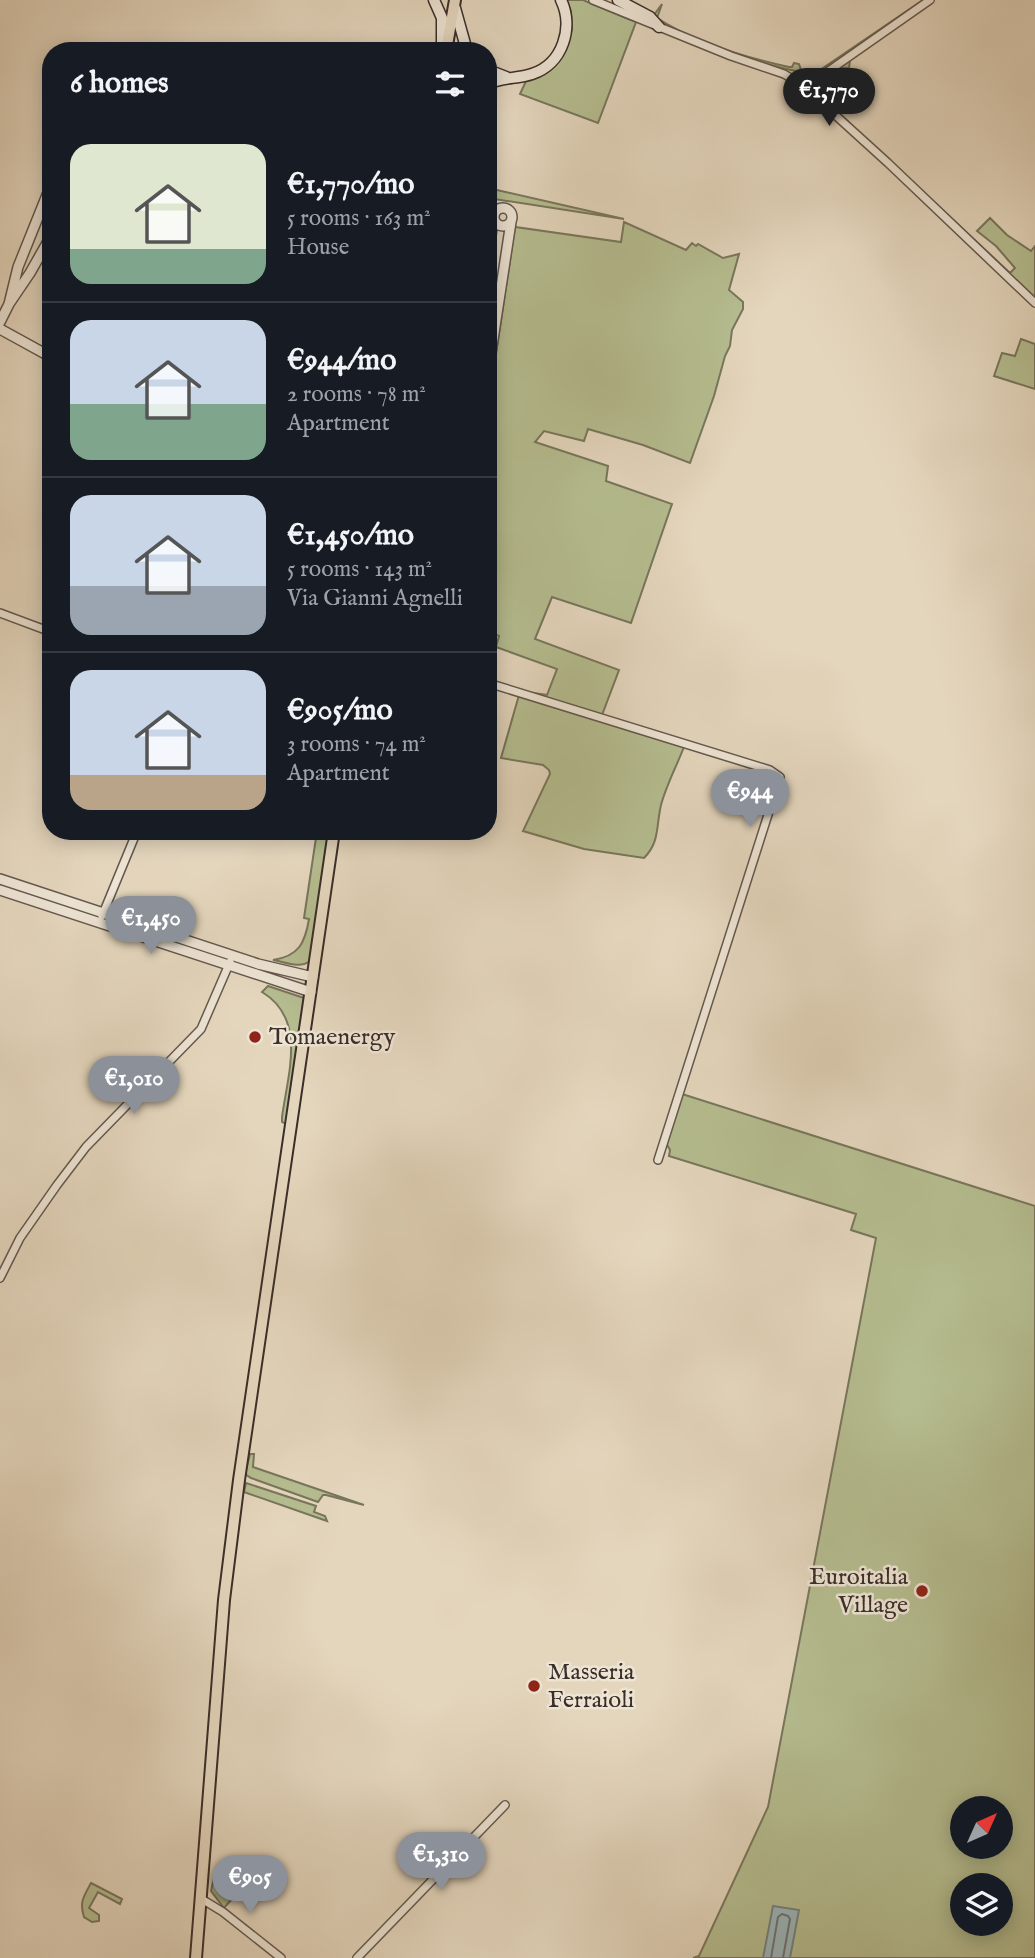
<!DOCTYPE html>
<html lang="en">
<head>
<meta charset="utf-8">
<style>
  :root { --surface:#171b24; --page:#242831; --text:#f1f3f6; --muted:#9ea1a6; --line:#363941; --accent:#8c9099 }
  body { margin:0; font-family:"IM FELL English",serif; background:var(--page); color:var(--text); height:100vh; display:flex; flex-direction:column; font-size:26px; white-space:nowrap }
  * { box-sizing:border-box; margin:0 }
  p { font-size:23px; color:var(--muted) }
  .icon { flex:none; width:38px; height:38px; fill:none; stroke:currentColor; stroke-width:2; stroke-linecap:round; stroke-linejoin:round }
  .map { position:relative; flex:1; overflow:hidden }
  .drawer { position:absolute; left:42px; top:42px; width:455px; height:798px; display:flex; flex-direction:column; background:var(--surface); border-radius:28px; box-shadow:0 4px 18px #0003 }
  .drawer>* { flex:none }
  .needle { width:46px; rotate:45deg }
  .fabs { position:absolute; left:950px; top:1796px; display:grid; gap:14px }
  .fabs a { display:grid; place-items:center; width:63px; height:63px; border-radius:50%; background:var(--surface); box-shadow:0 4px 18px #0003; font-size:35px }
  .price { position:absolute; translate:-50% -60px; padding:0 16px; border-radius:24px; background:var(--accent); color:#fff; font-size:23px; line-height:46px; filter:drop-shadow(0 2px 4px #0008) }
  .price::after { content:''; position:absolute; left:50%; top:42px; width:21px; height:16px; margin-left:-10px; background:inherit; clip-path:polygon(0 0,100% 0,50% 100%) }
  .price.on { background:#222; color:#fff }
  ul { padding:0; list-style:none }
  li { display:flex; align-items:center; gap:21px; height:175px; padding:0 28px }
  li+li { border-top:2px solid var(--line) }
  li span { display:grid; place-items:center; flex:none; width:196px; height:140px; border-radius:21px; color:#555 }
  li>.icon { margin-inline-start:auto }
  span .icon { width:84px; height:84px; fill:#fffc; stroke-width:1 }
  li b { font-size:30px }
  h2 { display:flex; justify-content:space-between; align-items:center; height:84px; padding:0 28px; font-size:30px }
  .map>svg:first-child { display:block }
  .green { fill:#b5bd90; stroke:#78765c; stroke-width:2; fill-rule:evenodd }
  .water { fill:#9ab6bb; stroke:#748081; stroke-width:2 }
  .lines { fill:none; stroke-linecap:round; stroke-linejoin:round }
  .shore { stroke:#6a7272; stroke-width:2 }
  .minor-casing { stroke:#64584e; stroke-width:10 }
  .tertiary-casing { stroke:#64584e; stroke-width:12 }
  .secondary-casing { stroke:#3a2e29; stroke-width:13 }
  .primary-casing { stroke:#3a2e29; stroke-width:14 }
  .minor { stroke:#ede4d4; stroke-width:7 }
  .tertiary { stroke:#ede4d4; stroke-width:9 }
  .secondary { stroke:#ede4d4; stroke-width:10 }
  .primary { stroke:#e4d6bd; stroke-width:10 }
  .poi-dot { fill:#8f2418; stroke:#ede4d4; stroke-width:2.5 }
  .labels { text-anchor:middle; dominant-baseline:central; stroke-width:5; stroke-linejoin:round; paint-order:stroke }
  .poi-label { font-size:24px; fill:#3a2e29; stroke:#ede4d4; text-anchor:start }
</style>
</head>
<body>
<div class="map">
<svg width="1035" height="1958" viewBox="0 0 1035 1958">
  <rect width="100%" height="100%" fill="#e4d6bd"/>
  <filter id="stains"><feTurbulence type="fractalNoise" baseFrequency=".00286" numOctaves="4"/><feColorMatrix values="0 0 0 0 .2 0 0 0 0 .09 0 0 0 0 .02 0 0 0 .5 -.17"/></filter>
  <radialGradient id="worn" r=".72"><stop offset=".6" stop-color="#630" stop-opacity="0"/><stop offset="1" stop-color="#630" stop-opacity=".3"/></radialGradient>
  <path class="green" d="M 566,0 L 583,0 L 636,22 L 598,123 L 520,94 L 527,79 L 566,48 L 572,29 L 571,11 Z
    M 923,0 L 817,74 C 786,73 672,39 654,15 L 662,4 L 657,18 C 696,43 744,57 789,67 L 792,67 L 794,63 L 799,64 L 801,70 L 817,72 Z
    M 850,60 L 849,68 L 840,68 L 816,85 L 814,90 L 1010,273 L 1015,268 L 996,246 L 977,231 L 990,218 L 1007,235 L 1031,251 L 1035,246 L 1035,300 L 813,90 L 813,86 Z
    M 488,188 L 624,219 L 488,198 Z
    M 624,222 L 686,250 L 692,243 L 696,246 L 698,244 L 723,258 L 739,254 L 729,290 L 743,302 L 743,309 L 732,330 L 730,346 L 725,356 L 714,396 L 690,463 L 643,445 L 588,429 L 584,441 L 544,431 L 535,442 L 608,466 L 606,481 L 672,504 L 631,623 L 552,597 L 535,639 L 619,670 L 602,715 L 536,695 L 534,693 L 547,695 L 557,669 L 496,647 L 499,636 L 488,632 L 488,407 L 515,227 L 621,242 Z
    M 1021,339 L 1035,344 L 1035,389 L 994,376 L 1002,353 L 1015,356 Z
    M 519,695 L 684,747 C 677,765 666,786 661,805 C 656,826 660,842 644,858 L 584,849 L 523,831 L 550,774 L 549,770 L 543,765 L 501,758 Z
    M 317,831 L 329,831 L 310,961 C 300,969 285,962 273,960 C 299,956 305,943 309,919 L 304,918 Z
    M 268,986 L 304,998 L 286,1124 L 282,1122 L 282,1117 C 288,1073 307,1019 262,992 Z
    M 682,1094 L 1035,1206 L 1035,1958 L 693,1958 L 699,1956 L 768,1807 L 876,1238 L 851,1230 L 856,1214 L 669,1156 L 670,1150 L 666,1143 ZM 962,1808 L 1001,1808 L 1001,1846 L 962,1846 ZM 962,1885 L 1001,1885 L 1001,1923 L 962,1923 Z
    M 250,1454 L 254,1454 L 253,1467 L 364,1505 L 326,1495 L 323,1495 L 318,1502 L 251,1478 L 245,1474 Z
    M 246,1483 L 316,1506 L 314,1512 L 325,1516 L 327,1521 L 244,1492 Z
    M 254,1861 L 260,1868 L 224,1908 L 211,1891 L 216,1869 L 220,1864 L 230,1866 Z
    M 91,1883 L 122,1899 L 120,1904 L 98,1892 L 89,1908 L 99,1915 L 99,1921 L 92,1922 L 84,1917 C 79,1902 84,1896 91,1883 Z"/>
  <path class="water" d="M 773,1906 L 799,1910 L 790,1958 L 763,1958 Z"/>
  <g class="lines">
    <path class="shore" d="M 771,1958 L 778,1917 L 782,1914 L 788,1916 L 790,1919 L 783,1958"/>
    <defs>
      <path id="minor" d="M 593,0 L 731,56 L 784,74 L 801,84 L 888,163 L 1035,303
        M 801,84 L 820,77 L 930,0
        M 0,613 L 51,632
        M 488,683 L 770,770 L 780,777 L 658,1160
        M 102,916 L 137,831
        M 0,1278 L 20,1238 L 57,1185 L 86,1147 L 201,1029 L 230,962
        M 200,1898 L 223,1912 L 281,1958
        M 357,1958 L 505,1805"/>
      <path id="tertiary" d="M 51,185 L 18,267 L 9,304 L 30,273 L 51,236
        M494 217a9 9 0 1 1 18 0a9 9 0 1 1-18 0Z
        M 488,259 L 493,220
        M 0,322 L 9,304
        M 0,329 L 51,357
        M 488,372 L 511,222
        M 0,879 L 258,964 L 313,977
        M 0,890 L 311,992"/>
      <path id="secondary" d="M 434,0 L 442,18 L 442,50
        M 618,0 L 650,17 L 659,27
        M 455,8 L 467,51
        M 488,70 L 506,77
        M 488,84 C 502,77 517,79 532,74 C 563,64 574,27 561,0"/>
      <path id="primary" d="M 446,51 L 455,0
        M 196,1958 L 224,1600 L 239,1480 L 334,831"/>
    </defs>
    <use href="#minor" class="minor-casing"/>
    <use href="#tertiary" class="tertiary-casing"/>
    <use href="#secondary" class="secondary-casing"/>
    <use href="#primary" class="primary-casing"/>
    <use href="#minor" class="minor"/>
    <use href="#tertiary" class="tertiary"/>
    <use href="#secondary" class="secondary"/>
    <use href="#primary" class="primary"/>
  </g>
  <g class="poi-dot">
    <circle cx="255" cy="1037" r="7"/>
    <circle cx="922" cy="1591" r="7"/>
    <circle cx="534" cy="1686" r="7"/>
  </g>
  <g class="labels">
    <g class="poi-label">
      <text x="269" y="1037">Tomaenergy</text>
      <text x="908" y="1577" text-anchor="end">Euroitalia<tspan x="908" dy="28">Village</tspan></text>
      <text x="548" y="1672">Masseria<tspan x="548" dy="28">Ferraioli</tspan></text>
    </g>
  </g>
  <rect width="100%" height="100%" filter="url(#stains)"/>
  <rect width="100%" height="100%" fill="url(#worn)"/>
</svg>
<div class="fabs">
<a><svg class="needle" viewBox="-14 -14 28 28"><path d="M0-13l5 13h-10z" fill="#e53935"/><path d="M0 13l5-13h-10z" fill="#9ea1a6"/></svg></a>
<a><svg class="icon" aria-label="layers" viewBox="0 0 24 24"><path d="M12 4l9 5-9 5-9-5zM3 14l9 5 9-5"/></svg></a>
</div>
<b class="price on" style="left:829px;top:128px">€1,770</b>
<b class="price" style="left:750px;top:829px">€944</b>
<b class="price" style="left:151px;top:956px">€1,450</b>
<b class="price" style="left:134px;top:1116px">€1,010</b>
<b class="price" style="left:441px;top:1892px">€1,310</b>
<b class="price" style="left:250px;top:1915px">€905</b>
<section class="drawer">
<h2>6 homes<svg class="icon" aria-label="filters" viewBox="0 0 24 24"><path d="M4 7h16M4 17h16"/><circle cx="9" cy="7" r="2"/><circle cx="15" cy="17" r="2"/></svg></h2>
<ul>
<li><span style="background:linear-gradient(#dfe7d0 75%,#7fa58c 0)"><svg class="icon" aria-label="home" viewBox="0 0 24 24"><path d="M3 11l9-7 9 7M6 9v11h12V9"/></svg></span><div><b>€1,770/mo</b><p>5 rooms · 163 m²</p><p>House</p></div></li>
<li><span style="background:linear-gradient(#c9d6e8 60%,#7fa58c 0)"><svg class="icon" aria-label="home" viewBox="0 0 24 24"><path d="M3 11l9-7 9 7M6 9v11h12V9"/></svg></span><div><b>€944/mo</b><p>2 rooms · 78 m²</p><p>Apartment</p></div></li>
<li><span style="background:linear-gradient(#c9d6e8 65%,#9aa5b1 0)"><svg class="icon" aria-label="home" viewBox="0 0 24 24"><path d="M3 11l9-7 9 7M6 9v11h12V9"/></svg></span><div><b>€1,450/mo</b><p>5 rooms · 143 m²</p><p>Via Gianni Agnelli</p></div></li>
<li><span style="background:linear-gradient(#c9d6e8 75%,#b9a48a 0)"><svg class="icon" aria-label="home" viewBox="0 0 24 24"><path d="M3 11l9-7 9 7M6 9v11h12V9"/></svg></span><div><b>€905/mo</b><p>3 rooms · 74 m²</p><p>Apartment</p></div></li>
</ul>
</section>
</div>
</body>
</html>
